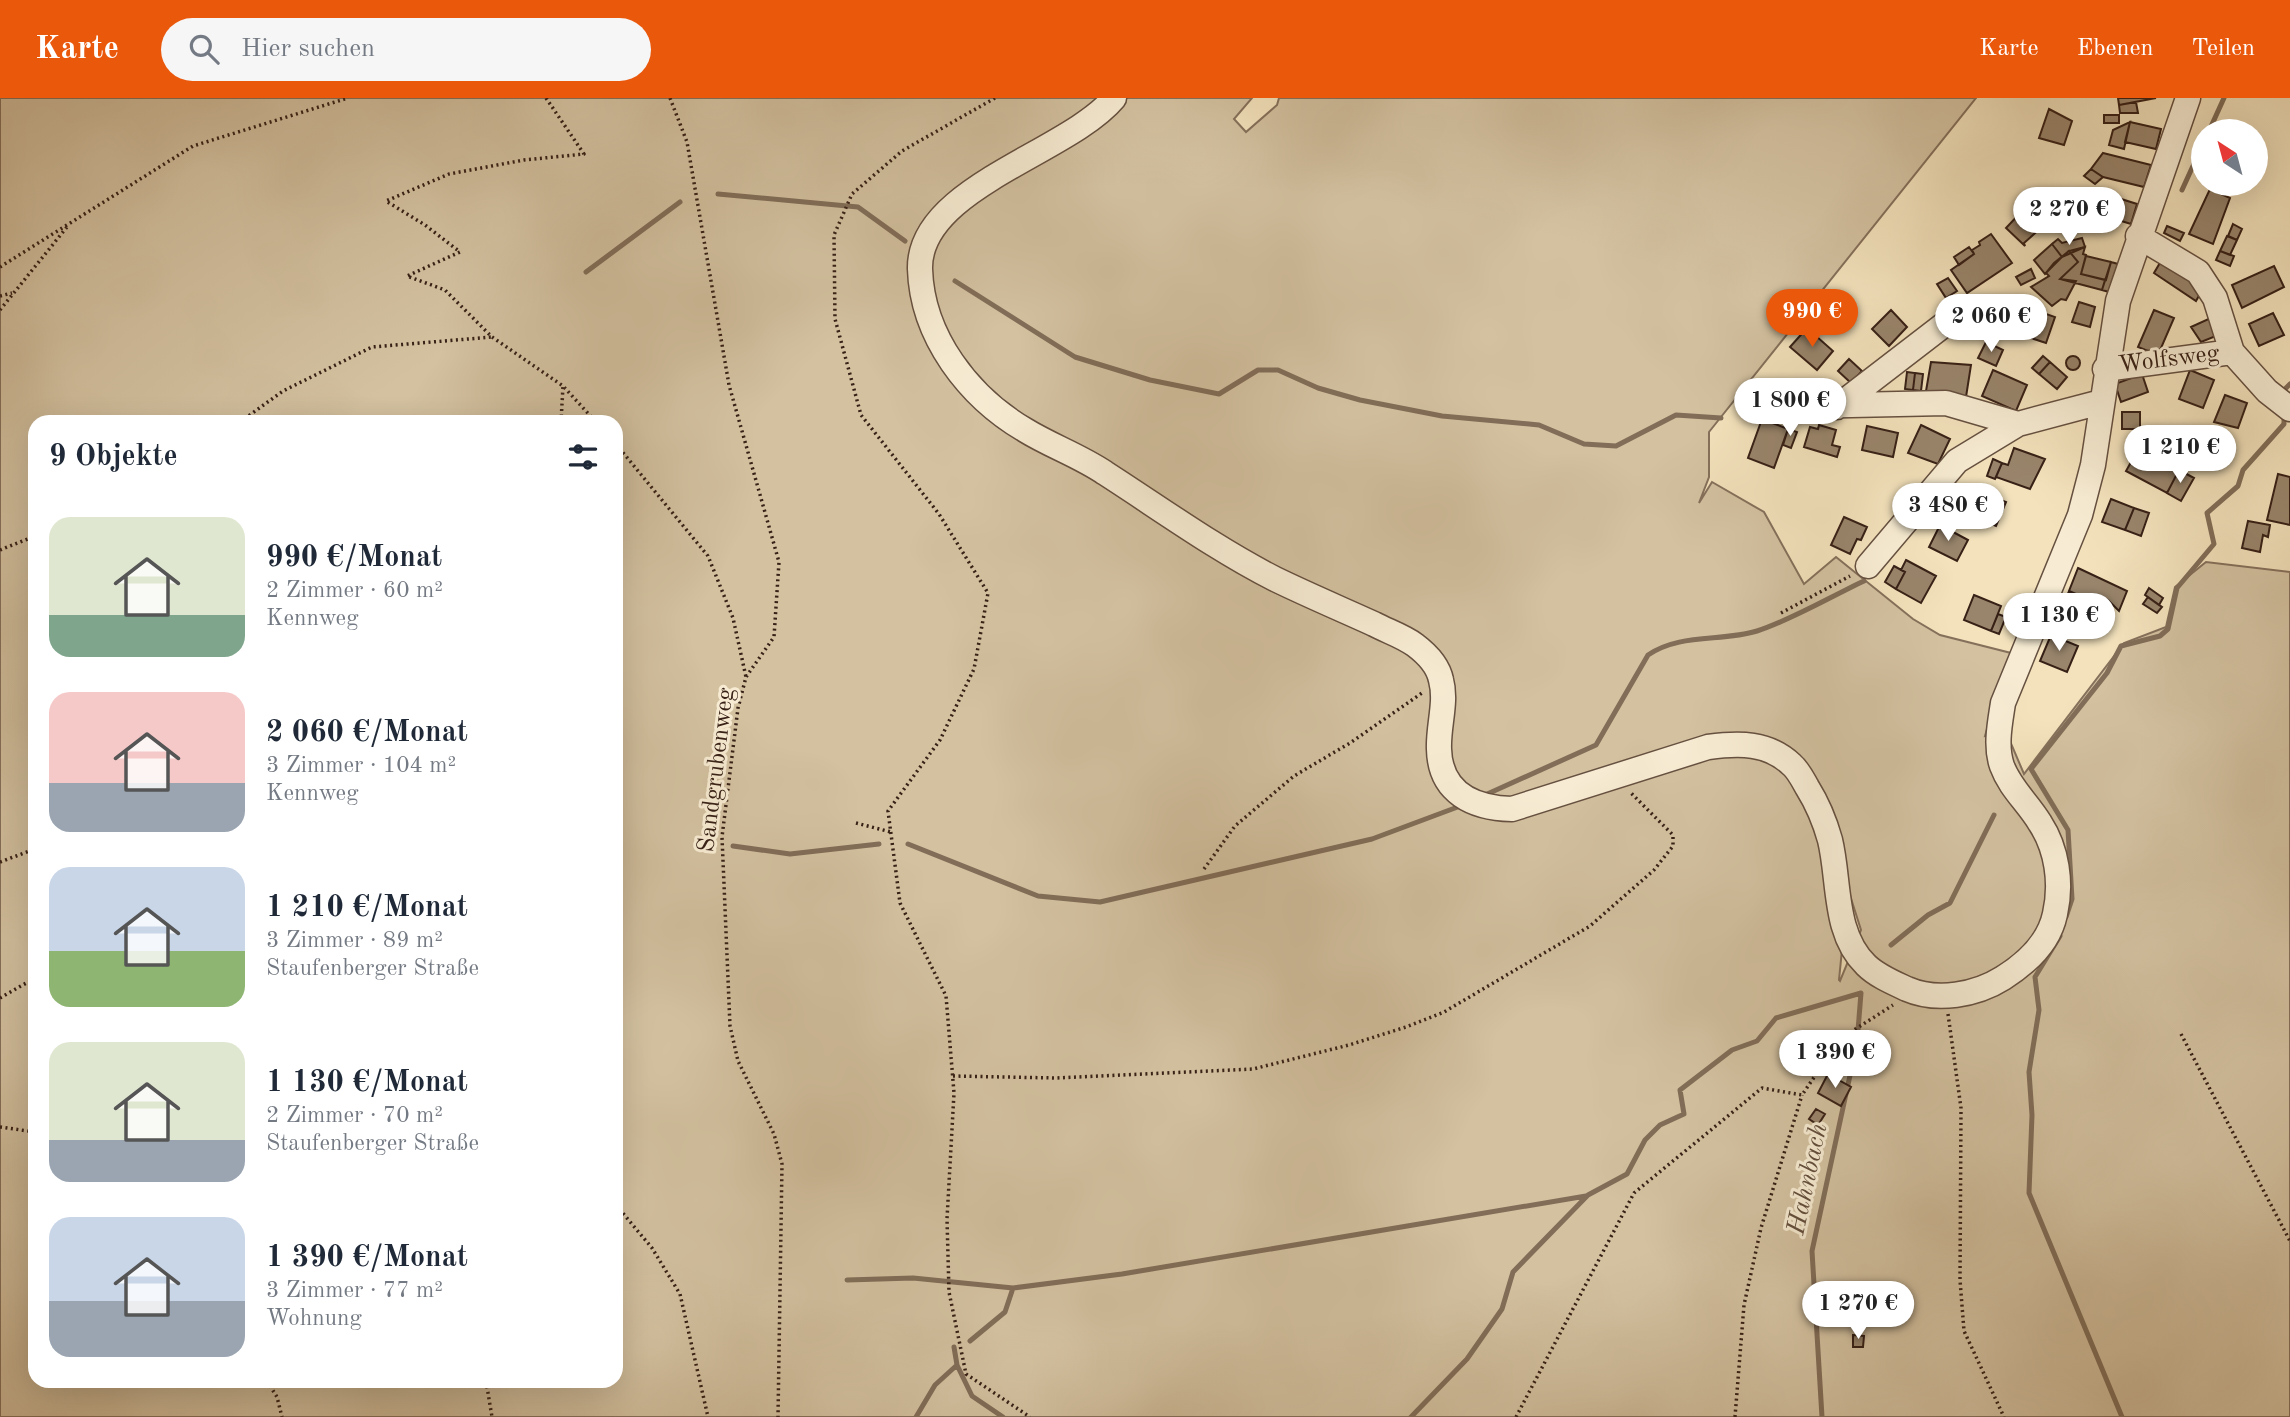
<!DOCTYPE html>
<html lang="de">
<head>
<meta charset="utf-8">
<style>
  :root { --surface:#fff; --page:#f6f6f7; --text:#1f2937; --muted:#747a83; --accent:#ea580c }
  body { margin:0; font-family:"Old Standard TT",serif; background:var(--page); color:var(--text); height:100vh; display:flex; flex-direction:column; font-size:26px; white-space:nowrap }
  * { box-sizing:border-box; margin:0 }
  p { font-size:23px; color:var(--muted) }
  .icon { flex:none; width:38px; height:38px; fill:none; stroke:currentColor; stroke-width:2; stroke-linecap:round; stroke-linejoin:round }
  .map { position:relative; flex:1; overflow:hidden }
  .details { position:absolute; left:28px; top:317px; width:595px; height:973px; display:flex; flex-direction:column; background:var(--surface); border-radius:21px; box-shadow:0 7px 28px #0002 }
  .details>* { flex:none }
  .needle { width:46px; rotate:324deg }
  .fabs { position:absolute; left:2191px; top:21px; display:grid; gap:14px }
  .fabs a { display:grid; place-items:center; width:77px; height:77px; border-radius:50%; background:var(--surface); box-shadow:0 7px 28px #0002; font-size:35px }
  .price { position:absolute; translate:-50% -60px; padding:0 16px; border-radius:24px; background:#fff; color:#222; font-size:23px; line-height:46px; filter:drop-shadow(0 2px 4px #0008) }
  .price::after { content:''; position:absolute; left:50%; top:42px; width:21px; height:16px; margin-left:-10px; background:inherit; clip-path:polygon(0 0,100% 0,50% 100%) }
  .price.active { background:var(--accent); color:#fff }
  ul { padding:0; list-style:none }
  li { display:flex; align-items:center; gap:21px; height:175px; padding:0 21px }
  li span { display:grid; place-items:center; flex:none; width:196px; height:140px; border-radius:21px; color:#555 }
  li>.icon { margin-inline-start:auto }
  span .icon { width:84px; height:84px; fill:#fffc; stroke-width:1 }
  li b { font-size:30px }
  h2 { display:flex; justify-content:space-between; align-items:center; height:84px; padding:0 21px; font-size:30px }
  header { display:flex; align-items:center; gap:42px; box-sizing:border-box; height:98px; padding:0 35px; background:var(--accent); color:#fff }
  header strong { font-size:33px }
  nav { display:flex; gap:38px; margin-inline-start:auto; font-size:24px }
  .search { width:490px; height:63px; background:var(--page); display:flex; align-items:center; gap:18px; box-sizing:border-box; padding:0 24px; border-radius:38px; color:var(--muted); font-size:26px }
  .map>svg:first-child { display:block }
  .green { fill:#d3c1a0; stroke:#85705b; stroke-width:2; fill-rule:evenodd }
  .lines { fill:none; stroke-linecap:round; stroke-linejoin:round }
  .stream { stroke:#816d58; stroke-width:5 }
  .building { fill:#99856c; stroke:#372016; stroke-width:2 }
  .minor-casing { stroke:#665040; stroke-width:27 }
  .path { stroke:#372016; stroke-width:3.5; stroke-dasharray:2 3.5; stroke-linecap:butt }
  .minor { stroke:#f7ecd3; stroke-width:24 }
  .labels { text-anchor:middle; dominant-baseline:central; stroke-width:6; stroke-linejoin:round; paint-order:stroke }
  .street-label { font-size:24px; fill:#372016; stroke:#f7ecd3 }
  .water-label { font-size:26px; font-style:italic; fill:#624d3c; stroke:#f7ecd3 }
</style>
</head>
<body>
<header>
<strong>Karte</strong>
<div class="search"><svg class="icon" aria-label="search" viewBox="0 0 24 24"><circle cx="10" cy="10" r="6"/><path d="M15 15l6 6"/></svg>Hier suchen</div>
<nav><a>Karte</a><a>Ebenen</a><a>Teilen</a></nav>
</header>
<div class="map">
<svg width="2290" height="1319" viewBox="0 0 2290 1319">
  <rect width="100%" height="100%" fill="#f3e2bc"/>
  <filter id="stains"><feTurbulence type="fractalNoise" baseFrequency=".00286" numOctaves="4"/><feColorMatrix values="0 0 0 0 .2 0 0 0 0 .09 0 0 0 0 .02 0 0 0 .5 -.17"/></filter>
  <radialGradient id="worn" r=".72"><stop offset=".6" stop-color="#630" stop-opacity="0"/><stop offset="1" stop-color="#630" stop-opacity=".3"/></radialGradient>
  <path class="green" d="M 0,0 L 1252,0 L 1234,21 L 1246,34 L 1277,7 L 1279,0 L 1976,0 L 1709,334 L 1709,379 L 1699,405 L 1712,384 L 1764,414 L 1804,486 L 1836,459 L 1913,521 L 1940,537 L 2015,556 L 1994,606 L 1985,638 L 2007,636 L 2024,676 L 2124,545 L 2166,529 L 2175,489 L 2206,464 L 2290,474 L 2290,1319 L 0,1319 ZM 35,324 L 616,324 L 616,1283 L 35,1283 ZM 1848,791 L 1861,832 L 1840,883 L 1839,882 Z"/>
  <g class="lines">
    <path class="stream" d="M 2209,33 L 2224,0
      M 2182,92 L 2203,46
      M 718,96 L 858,109 L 905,143
      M 586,174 L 680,104
      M 955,183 L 1075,259 L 1150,282 L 1219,296 L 1258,272 L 1278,272 L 1318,290 L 1360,302 L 1442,318 L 1539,327 L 1584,346 L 1616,348 L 1676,317 L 1721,320
      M 2280,296 L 2290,286
      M 1485,697 L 1596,647 L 1648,557 C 1680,535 1721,544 1757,533 C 1789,523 1832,498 1864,483
      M 908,746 L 1038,798 L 1100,804 L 1372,741 L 1463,707
      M 733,748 L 790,756 L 879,746
      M 2066,819 L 2072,801 L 2068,732 L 2031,671 L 2107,575 L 2121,548 L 2160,538 L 2168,531 L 2177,490 L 2214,446 L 2207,415 L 2238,388 L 2243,372 L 2284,326 L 2284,316
      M 2060,838 L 2035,879 L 2039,912 L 2029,974 L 2032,1017 L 2029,1095 L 2122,1319
      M 1891,847 L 1928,817 L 1950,805 L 1994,717
      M 847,1182 L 913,1180 L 1013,1190
      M 970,1243 L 1005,1214 L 1013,1190 L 1122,1176 L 1586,1098
      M 957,1267 L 972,1298 L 1003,1319
      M 916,1319 L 935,1287 L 957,1267 L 954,1249
      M 1411,1319 L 1467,1261 L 1502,1211 L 1513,1174 L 1588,1097 L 1627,1076 L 1645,1042 L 1660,1027 L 1684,1016 L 1680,992 L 1732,952 L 1757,943 L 1776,920 L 1861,895 L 1857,945 L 1812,1153 L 1822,1319"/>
  </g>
  <path class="building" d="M 2118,0 L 2156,0 L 2119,7 Z
    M 2136,4 L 2138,15 L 2120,15 L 2119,7 Z
    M 2049,11 L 2072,23 L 2064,47 L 2039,40 Z
    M 2104,17 L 2119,17 L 2119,25 L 2104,25 Z
    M 2130,24 L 2161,31 L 2156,51 L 2125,44 Z
    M 2130,24 L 2124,51 L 2109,47 L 2113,32 Z
    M 2103,55 L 2151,67 L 2144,89 L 2103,79 L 2091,71 Z
    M 2091,71 L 2103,79 L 2095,86 L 2084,78 Z
    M 2210,91 L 2230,100 L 2213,146 L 2189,136 Z
    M 2099,94 L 2137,106 L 2131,126 L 2092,114 Z
    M 2063,97 L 2077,105 L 2070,117 L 2056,108 Z
    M 2024,111 L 2043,128 L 2024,145 L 2025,148 L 2006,130 Z
    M 2035,111 L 2050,120 L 2043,128 L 2032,119 Z
    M 2081,118 L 2096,122 L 2094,130 L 2077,130 Z
    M 2233,126 L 2242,131 L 2237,142 L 2228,138 Z
    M 2167,128 L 2184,135 L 2180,143 L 2164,135 Z
    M 1991,136 L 2012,165 L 1967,195 L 1951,172 L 1974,156 L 1972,152 L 1980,147 L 1979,144 Z
    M 2227,138 L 2237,142 L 2230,157 L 2220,153 Z
    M 2082,140 L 2085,149 L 2062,159 L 2052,146 L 2058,141 L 2062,145 Z
    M 2052,146 L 2062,159 L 2045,176 L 2034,162 Z
    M 1969,149 L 1974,156 L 1959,167 L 1954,159 Z
    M 2085,149 L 2083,156 L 2086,157 L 2081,176 L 2105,182 L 2102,192 L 2060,181 L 2078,164 L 2069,153 Z
    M 2069,153 L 2078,164 L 2060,181 L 2076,183 L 2066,202 L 2061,201 L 2052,208 L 2031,189 L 2049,178 L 2046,175 L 2054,165 Z
    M 2220,153 L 2234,158 L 2230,168 L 2216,162 Z
    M 2086,158 L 2111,164 L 2106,182 L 2081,176 Z
    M 2164,158 L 2205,187 L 2196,203 L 2154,175 Z
    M 2111,164 L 2118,166 L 2109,194 L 2102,192 Z
    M 2274,168 L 2284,189 L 2242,210 L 2232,187 Z
    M 2031,171 L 2035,180 L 2021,187 L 2016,179 Z
    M 1948,180 L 1957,193 L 1946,200 L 1937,186 Z
    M 2079,204 L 2095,209 L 2090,229 L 2072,224 Z
    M 2029,210 L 2055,219 L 2046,245 L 2019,236 Z
    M 1891,212 L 1907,229 L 1889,248 L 1872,231 Z
    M 2154,212 L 2174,220 L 2158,257 L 2138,249 Z
    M 2273,215 L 2284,237 L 2259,248 L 2249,226 Z
    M 2215,218 L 2221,236 L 2201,244 L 2191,229 Z
    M 1807,230 L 1833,253 L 1817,272 L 1790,249 Z
    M 1986,244 L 2003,252 L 1996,268 L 1978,260 Z
    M 2043,258 L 2050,264 L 2039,276 L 2032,270 Z
    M2066 265a7 7 0 1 1 14 0a7 7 0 1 1-14 0Z
    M 1849,261 L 1862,273 L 1851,285 L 1838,273 Z
    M 1931,264 L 1971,267 L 1966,299 L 1926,293 Z
    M 2050,264 L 2067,279 L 2057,291 L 2039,276 Z
    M 1993,272 L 2027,287 L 2016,313 L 1982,298 Z
    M 2190,272 L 2214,282 L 2203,310 L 2179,301 Z
    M 1907,274 L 1915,275 L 1913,292 L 1905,291 Z
    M 1915,275 L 1923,276 L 1921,293 L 1913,292 Z
    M 2142,276 L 2148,294 L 2121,304 L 2115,286 Z
    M 2225,297 L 2247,305 L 2238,330 L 2214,324 Z
    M 2122,314 L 2140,314 L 2140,331 L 2122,331 Z
    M 1762,321 L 1788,331 L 1774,370 L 1748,360 Z
    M 1819,327 L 1836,332 L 1832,347 L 1840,349 L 1837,359 L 1804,349 L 1810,329 L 1818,331 Z
    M 1921,327 L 1950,341 L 1938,366 L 1908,355 Z
    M 1867,328 L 1898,335 L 1893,359 L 1862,352 Z
    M 1788,331 L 1797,334 L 1791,350 L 1783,347 Z
    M 2140,348 L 2179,372 L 2167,395 L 2126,373 Z
    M 2014,350 L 2045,361 L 2030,391 L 1996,379 L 2002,365 L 2008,367 Z
    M 1993,361 L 2002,365 L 1995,381 L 1987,378 Z
    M 2179,372 L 2194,380 L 2181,403 L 2167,395 Z
    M 2278,376 L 2290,379 L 2290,427 L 2267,422 Z
    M 1974,391 L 2006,404 L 1996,428 L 1965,415 Z
    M 2111,401 L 2134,410 L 2125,432 L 2102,424 Z
    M 2134,410 L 2149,415 L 2141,438 L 2125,432 Z
    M 1844,419 L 1867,429 L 1861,442 L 1857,441 L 1850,456 L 1831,447 Z
    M 2248,423 L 2270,427 L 2268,439 L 2263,437 L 2260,454 L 2242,450 Z
    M 1940,427 L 1968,442 L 1957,463 L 1929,449 Z
    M 1906,462 L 1936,478 L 1921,505 L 1896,491 L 1905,474 L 1901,472 Z
    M 1894,468 L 1905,474 L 1896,491 L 1885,484 Z
    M 2078,470 L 2127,493 L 2119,513 L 2108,502 L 2095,497 L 2092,503 L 2069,493 Z
    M 2149,490 L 2163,500 L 2159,507 L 2145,497 Z
    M 2069,493 L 2092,503 L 2089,509 L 2103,515 L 2097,531 L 2060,516 Z
    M 1974,497 L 2001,508 L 1991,533 L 1964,522 Z
    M 2148,499 L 2162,509 L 2157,515 L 2143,506 Z
    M 1998,516 L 2006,519 L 1999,536 L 1991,533 Z
    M 2051,537 L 2078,548 L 2067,574 L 2040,563 Z
    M 1828,976 L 1851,989 L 1841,1008 L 1818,995 Z
    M 1816,1011 L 1825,1016 L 1818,1027 L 1809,1021 Z
    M 1853,1237 L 1864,1238 L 1863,1249 L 1853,1249 Z"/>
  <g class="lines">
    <defs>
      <path id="minor" d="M 1114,0 C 1068,55 918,90 920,171 C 922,239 969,299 1025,332 C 1051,348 1080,358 1105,375 C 1161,411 1216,451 1275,481 C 1308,497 1341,511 1374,526 C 1387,533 1403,538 1415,547 C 1427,556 1438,567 1441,582 C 1447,604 1438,628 1439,651 C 1440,695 1473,710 1512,711 L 1708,649 C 1739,645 1768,644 1792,667 C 1798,672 1803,682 1807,689 C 1817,705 1825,724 1830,742 C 1840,783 1833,835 1866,867 C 1877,878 1894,885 1907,891 C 1937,904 1976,897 2003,880 C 2027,865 2049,845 2055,816 C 2062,785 2057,751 2040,725 C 2028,705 2010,690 2002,668 C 1995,648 2000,625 2003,605 L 2080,417 L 2093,367 L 2118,203 L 2188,0
        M 2138,138 L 2198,174 L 2215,200 L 2232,254 L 2267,293 L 2290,311
        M 2105,271 L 2232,254
        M 1803,308 L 1946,305 L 2018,326
        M 1837,309 L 1954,219
        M 1868,468 L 1957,363 L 2018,326 L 2101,304"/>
    </defs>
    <use href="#minor" class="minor-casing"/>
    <path class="path" d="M 546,0 L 584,56 L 524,62 L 449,76 L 386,103 L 425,127 L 460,154 L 407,178 L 445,192 L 492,239 L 563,288 L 596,324
      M 670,0 L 687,44 L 729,287 L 779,464 L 774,539 L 746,579 L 738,610 L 722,739 L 730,928 L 738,963 L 774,1036 L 782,1066 L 778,1319
      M 995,0 L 902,53 L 852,96 L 834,137 L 835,221 L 861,317 L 939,416 L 988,495 L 974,571 L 940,642 L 888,713 L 900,805 L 946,898 L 954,995 L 947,1121 L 949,1194 L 966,1276 L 1030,1319
      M 0,169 L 193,48 L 348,0
      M 0,198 L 12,195
      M 0,212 L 67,129
      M 240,324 L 283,293 L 372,249 L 492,239
      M 561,324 L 563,288
      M 616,346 L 708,458 L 733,520 L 746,579
      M 0,452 L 35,438
      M 1781,515 L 1850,478
      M 856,725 L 891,734
      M 0,764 L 35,751
      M 1204,771 L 1235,728 L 1294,678 L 1350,645 L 1422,595
      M 0,900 L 35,880
      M 1948,916 L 1961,1010 L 1960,1182 L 1964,1233 L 2004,1319
      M 2181,936 L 2290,1143
      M 953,978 L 1055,980 L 1253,971 L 1349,947 L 1406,929 L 1444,914 L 1590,828 L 1654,772 L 1673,748 L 1673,737 L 1631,695
      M 0,1029 L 35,1034
      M 616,1107 L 652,1150 L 680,1196 L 708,1319
      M 267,1283 L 277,1299 L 282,1319
      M 486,1283 L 492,1319
      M 1516,1319 L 1634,1095 L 1762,990 L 1802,997 L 1840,941 L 1893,907
      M 1735,1319 L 1744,1207 L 1761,1130 L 1802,997"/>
    <use href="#minor" class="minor"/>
  </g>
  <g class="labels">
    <g class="street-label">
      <text transform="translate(2169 262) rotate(-7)">Wolfsweg</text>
      <text transform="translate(717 672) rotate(-83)">Sandgrubenweg</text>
    </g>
    <g class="water-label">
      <text transform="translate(1808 1081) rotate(-78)">Hahnbach</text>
    </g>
  </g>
  <rect width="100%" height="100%" filter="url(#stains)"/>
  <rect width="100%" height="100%" fill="url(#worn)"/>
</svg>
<div class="fabs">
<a><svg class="needle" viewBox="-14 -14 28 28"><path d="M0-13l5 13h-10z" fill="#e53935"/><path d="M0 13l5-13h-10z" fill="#747a83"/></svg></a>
</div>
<b class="price" style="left:2069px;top:149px">2 270 €</b>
<b class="price active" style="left:1812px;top:251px">990 €</b>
<b class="price" style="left:1991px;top:256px">2 060 €</b>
<b class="price" style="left:1790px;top:340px">1 800 €</b>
<b class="price" style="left:2180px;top:387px">1 210 €</b>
<b class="price" style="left:1948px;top:445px">3 480 €</b>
<b class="price" style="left:2059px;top:555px">1 130 €</b>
<b class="price" style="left:1835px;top:992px">1 390 €</b>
<b class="price" style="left:1858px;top:1243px">1 270 €</b>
<section class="details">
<h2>9 Objekte<svg class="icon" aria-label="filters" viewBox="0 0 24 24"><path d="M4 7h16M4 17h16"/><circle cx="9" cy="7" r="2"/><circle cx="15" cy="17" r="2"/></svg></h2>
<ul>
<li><span style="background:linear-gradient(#dfe7d0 70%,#7fa58c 0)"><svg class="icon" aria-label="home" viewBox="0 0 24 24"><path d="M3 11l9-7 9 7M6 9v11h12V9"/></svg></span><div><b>990 €/Monat</b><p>2 Zimmer · 60 m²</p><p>Kennweg</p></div></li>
<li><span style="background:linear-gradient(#f6c9c9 65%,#9aa5b1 0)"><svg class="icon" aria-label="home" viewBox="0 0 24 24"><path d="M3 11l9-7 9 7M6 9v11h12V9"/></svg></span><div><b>2 060 €/Monat</b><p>3 Zimmer · 104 m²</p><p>Kennweg</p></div></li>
<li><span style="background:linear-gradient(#c9d6e8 60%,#8fb573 0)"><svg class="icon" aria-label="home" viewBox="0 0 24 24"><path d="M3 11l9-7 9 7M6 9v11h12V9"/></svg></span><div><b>1 210 €/Monat</b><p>3 Zimmer · 89 m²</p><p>Staufenberger Straße</p></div></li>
<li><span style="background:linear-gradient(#dfe7d0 70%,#9aa5b1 0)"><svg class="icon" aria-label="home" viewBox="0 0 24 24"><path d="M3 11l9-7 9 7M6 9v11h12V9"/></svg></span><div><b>1 130 €/Monat</b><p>2 Zimmer · 70 m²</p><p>Staufenberger Straße</p></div></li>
<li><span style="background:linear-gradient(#c9d6e8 60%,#9aa5b1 0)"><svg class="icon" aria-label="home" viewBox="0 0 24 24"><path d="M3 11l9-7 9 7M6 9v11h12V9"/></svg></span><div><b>1 390 €/Monat</b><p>3 Zimmer · 77 m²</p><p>Wohnung</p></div></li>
</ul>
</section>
</div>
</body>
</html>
